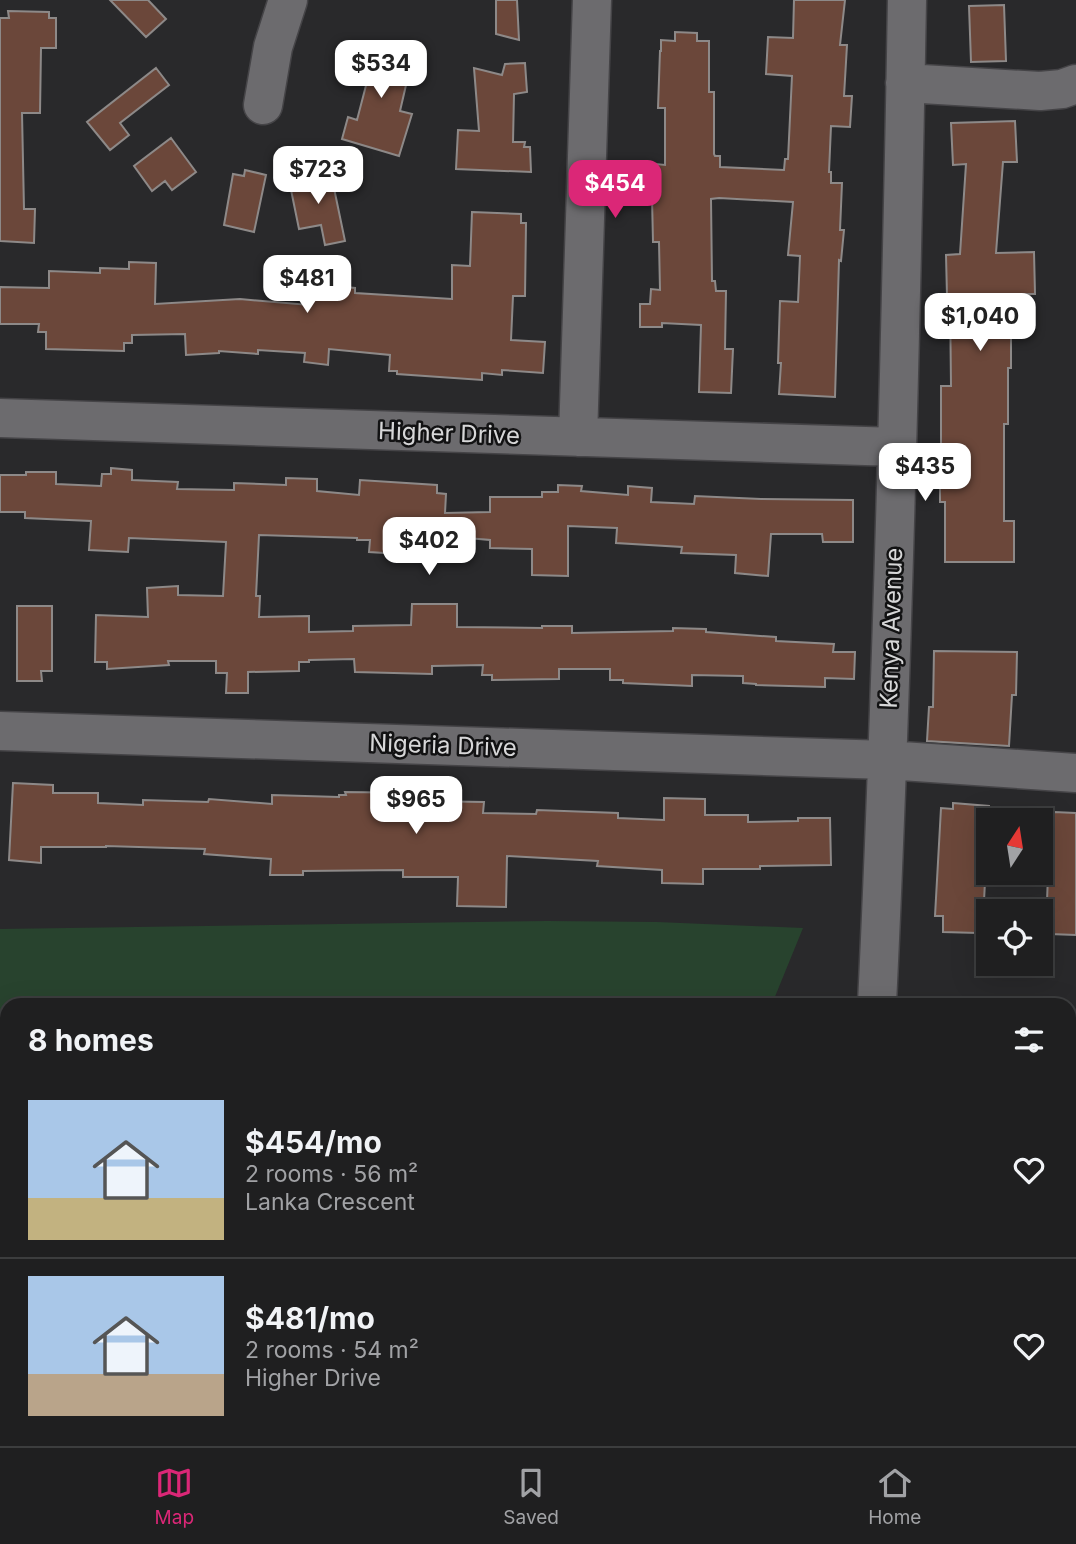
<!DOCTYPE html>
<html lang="en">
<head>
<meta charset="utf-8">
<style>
  :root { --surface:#1f1f20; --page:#272729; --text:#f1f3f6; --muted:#a1a2a5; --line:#3c3d3e; --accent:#db2777 }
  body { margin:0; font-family:Inter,sans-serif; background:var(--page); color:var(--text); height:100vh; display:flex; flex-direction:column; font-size:26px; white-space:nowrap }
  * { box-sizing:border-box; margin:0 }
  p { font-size:23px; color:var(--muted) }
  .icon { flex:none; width:38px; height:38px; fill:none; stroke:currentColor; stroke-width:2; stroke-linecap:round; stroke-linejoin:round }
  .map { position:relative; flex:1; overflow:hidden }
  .drawer { position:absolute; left:0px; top:998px; width:1076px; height:450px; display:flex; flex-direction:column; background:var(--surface); border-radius:21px 21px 0 0; box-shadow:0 7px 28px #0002,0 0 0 2px var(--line) }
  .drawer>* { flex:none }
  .needle { width:46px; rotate:12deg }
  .controls { position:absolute; left:976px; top:808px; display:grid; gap:14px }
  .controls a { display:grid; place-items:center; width:77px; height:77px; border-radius:0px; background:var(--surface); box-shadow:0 7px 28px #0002,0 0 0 2px var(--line); font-size:35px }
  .price { position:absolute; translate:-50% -60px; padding:0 16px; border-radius:14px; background:#fff; color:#222; font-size:23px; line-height:46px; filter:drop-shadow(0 2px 4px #0008) }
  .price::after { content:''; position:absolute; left:50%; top:42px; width:21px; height:16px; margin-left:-10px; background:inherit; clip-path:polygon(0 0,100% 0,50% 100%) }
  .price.selected { background:var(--accent); color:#fff }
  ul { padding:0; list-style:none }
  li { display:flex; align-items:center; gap:21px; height:175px; padding:0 28px }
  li+li { border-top:2px solid var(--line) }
  li span { display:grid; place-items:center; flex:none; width:196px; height:140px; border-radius:0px; color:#555 }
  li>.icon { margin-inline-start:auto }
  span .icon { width:84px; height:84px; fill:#fffc; stroke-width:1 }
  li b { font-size:30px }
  h2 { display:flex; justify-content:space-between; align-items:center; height:84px; padding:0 28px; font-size:30px }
  .tabs { display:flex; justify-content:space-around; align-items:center; height:98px; border-top:2px solid var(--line); background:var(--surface); font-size:19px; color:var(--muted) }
  .tabs a { display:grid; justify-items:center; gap:4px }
  .tabs .selected { color:var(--accent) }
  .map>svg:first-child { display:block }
  .green { fill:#28432e }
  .building { fill:#6b473a; stroke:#8d8988; stroke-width:2 }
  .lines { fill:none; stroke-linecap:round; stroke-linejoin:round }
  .minor-casing { stroke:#454447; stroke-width:41 }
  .minor { stroke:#6c6b6e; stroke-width:38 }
  .labels { text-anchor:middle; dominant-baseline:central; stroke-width:5; stroke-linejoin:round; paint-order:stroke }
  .street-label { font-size:24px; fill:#d7d7d8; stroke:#121213 }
</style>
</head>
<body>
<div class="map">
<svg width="1076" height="1446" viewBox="0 0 1076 1446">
  <rect width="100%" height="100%" fill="#29292b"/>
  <path class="green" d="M 547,921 L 657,922 L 803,928 L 772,1004 L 7,1004 L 7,1122 L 0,1098 L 0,929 Z
    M 1069,1294 L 1076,1296 L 1076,1446 L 1014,1446 L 1012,1440 L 1069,1440 Z"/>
  <path class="building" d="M 110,0 L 148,0 L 166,19 L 146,37 Z
    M 496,0 L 517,0 L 519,40 L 496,34 Z
    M 794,0 L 845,0 L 840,45 L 847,45 L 844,96 L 852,96 L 850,127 L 831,126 L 829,172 L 831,172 L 831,183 L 842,183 L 840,230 L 844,230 L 841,261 L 839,260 L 835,397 L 779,394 L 781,363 L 778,363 L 780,301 L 798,302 L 800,256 L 788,255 L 793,202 L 719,198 L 711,199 L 712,281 L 715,281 L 716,291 L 726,291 L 725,349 L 733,349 L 731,393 L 699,392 L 701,325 L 662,323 L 662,327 L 640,327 L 640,304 L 650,304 L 651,289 L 660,290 L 659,242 L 653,242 L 652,198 L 648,198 L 648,174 L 656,175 L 656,164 L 665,165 L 665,108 L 658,108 L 660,51 L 661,51 L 661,40 L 675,41 L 675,32 L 697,33 L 697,41 L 709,41 L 709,92 L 714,92 L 714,154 L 715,156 L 720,156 L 720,167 L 784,170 L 785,159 L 788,159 L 792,76 L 766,74 L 768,37 L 793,38 Z
    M 1004,5 L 1006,61 L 971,62 L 969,6 Z
    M 8,11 L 49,12 L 49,18 L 56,18 L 56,48 L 41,48 L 40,113 L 22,113 L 24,209 L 35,209 L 34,243 L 0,241 L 0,18 L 9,18 Z
    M 357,43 L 413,55 L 400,111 L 412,114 L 399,156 L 342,139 L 348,117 L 357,120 L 369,74 L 350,70 Z
    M 525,63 L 527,92 L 514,94 L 513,142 L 525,142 L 524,147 L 530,147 L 531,172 L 456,169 L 458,130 L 479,131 L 474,68 L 502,75 L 505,64 Z
    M 156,68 L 169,85 L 120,123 L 129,135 L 110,150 L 87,122 Z
    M 1015,121 L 1017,162 L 1003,162 L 996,253 L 1034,252 L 1035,294 L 1011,294 L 1011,368 L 1008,368 L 1008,424 L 1004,424 L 1004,521 L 1014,521 L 1014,562 L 945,562 L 945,502 L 940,502 L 940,454 L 941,454 L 941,386 L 951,386 L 950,296 L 947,296 L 946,255 L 960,254 L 966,164 L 953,165 L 951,123 Z
    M 171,138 L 196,172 L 172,190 L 165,181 L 152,191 L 134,166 Z
    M 330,169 L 345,241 L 325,245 L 321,225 L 299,229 L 289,180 L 312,184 L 309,173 Z
    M 245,170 L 266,175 L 254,232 L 224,225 L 233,174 L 244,176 Z
    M 472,212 L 521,214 L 521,223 L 526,223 L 525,296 L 513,296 L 511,340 L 545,342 L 543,373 L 502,370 L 502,375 L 482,373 L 482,380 L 397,374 L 397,371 L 389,371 L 390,355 L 329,349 L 328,365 L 304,362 L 305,353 L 258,350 L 258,354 L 219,351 L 219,353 L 186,355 L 185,334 L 132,335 L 132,343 L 124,343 L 124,351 L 46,349 L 46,332 L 38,332 L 39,324 L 0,324 L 0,287 L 49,288 L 49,271 L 100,273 L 100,268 L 129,269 L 129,262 L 156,263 L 155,304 L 240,299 L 309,305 L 311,284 L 355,288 L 355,293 L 452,299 L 452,265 L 470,266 Z
    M 111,468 L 132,470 L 132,480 L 178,482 L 177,489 L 234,490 L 234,483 L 286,485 L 286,478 L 317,479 L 317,491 L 359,495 L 360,480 L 437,485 L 437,493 L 446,494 L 445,513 L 490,512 L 490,497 L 542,497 L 542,492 L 558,492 L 558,485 L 582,486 L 581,491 L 628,495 L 628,486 L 652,488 L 651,502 L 694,504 L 695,496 L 761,499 L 853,500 L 853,542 L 823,542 L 822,534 L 771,534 L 768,576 L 735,573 L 736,555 L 681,553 L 682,547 L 616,543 L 617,528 L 568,526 L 568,576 L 532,575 L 532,549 L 490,548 L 490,540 L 444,536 L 443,541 L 401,539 L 400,554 L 369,552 L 370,540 L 357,540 L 357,538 L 259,535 L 256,596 L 260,596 L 259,617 L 309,616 L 309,632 L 353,631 L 353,626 L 411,625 L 412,604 L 457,604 L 457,627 L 542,628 L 542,626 L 572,626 L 572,633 L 673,631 L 673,628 L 706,629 L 706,632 L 776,637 L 776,641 L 834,644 L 833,652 L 855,652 L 854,679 L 825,678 L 825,687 L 756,685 L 756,684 L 743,683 L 743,676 L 692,675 L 692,686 L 623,683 L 623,680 L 610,680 L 610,669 L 559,669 L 559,679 L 492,680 L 492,675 L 482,675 L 483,665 L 432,666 L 432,674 L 355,672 L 354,659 L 309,660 L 309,662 L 299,662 L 299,671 L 248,672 L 248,693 L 226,693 L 227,673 L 216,673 L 216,661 L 168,661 L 169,665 L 107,669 L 107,662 L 95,662 L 96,615 L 148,617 L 147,588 L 178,586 L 178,595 L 223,596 L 226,542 L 129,538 L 128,552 L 89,550 L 91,521 L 25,518 L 25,512 L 0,512 L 0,475 L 26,475 L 26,472 L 56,472 L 56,484 L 101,486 L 102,474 L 111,474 Z
    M 17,606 L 52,606 L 52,671 L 41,671 L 42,681 L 17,681 Z
    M 934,651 L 1017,652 L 1016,695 L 1012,695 L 1009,746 L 927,741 L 929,707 L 933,707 Z
    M 13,783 L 53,785 L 53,793 L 98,793 L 98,803 L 143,805 L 143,800 L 208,802 L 209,799 L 272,804 L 272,795 L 339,797 L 339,795 L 346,795 L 345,792 L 422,793 L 421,801 L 484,802 L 483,813 L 536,814 L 537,810 L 618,813 L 618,818 L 664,820 L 664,798 L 705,799 L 705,815 L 748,815 L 748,822 L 798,821 L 798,818 L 830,818 L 831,865 L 760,866 L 760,869 L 703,869 L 703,884 L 662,883 L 662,870 L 597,866 L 598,861 L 507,856 L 506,907 L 457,906 L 458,877 L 403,877 L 403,870 L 303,871 L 303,875 L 270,875 L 271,859 L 204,854 L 205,849 L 106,846 L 106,847 L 41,847 L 41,863 L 9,860 Z
    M 953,803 L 989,806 L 989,862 L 986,862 L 984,901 L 980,900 L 978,933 L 943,932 L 943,916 L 935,916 L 941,808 L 953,809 Z
    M 1054,812 L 1076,813 L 1076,935 L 1050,934 L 1050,928 L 1046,928 L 1050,821 L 1054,821 Z"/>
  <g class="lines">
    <defs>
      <path id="minor" d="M 905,83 L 1040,91 L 1062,89 L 1076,84
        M 263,105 L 273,47 L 288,0
        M 0,418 L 897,447
        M 578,437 L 592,0
        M 0,731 L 887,760 L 1076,773
        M 877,1004 C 893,670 901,335 907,0
        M 47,1440 L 47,1446
        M 906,1440 L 909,1446"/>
    </defs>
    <use href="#minor" class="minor-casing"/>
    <use href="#minor" class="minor"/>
  </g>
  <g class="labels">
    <g class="street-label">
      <text transform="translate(449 433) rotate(2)">Higher Drive</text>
      <text transform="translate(891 628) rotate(-88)">Kenya Avenue</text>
      <text transform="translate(443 745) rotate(2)">Nigeria Drive</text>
    </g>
  </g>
</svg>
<div class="controls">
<a><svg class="needle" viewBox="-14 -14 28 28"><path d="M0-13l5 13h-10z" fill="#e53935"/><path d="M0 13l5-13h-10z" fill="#a1a2a5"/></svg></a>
<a><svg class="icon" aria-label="locate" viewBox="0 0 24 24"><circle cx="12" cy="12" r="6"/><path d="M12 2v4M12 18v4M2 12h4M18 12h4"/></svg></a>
</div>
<b class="price" style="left:381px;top:100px">$534</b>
<b class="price" style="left:318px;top:206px">$723</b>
<b class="price selected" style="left:615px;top:220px">$454</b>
<b class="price" style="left:307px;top:315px">$481</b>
<b class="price" style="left:980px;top:353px">$1,040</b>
<b class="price" style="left:925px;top:503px">$435</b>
<b class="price" style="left:429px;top:577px">$402</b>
<b class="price" style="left:416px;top:836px">$965</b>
<section class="drawer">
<h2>8 homes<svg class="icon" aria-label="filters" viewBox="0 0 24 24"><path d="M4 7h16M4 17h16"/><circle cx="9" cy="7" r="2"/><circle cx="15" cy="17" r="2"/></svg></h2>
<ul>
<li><span style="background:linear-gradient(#a9c7e8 70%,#c2b280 0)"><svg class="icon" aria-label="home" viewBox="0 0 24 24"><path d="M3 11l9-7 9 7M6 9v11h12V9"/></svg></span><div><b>$454/mo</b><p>2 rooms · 56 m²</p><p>Lanka Crescent</p></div><svg class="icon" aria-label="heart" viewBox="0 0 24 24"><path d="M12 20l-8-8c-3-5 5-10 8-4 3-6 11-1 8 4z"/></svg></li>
<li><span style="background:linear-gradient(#a9c7e8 70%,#b9a48a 0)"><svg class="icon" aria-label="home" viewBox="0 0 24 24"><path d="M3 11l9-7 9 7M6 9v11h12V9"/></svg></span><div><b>$481/mo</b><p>2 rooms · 54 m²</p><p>Higher Drive</p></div><svg class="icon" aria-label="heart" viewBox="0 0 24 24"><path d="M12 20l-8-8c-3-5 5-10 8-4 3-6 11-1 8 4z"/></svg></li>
</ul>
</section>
</div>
<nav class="tabs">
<a class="selected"><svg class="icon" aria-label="map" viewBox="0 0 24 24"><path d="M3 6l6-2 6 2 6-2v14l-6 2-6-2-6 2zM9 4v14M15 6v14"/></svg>Map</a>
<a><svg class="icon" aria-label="saved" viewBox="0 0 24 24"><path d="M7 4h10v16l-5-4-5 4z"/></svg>Saved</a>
<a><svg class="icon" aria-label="home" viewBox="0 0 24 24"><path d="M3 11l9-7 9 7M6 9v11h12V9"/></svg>Home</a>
</nav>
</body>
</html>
